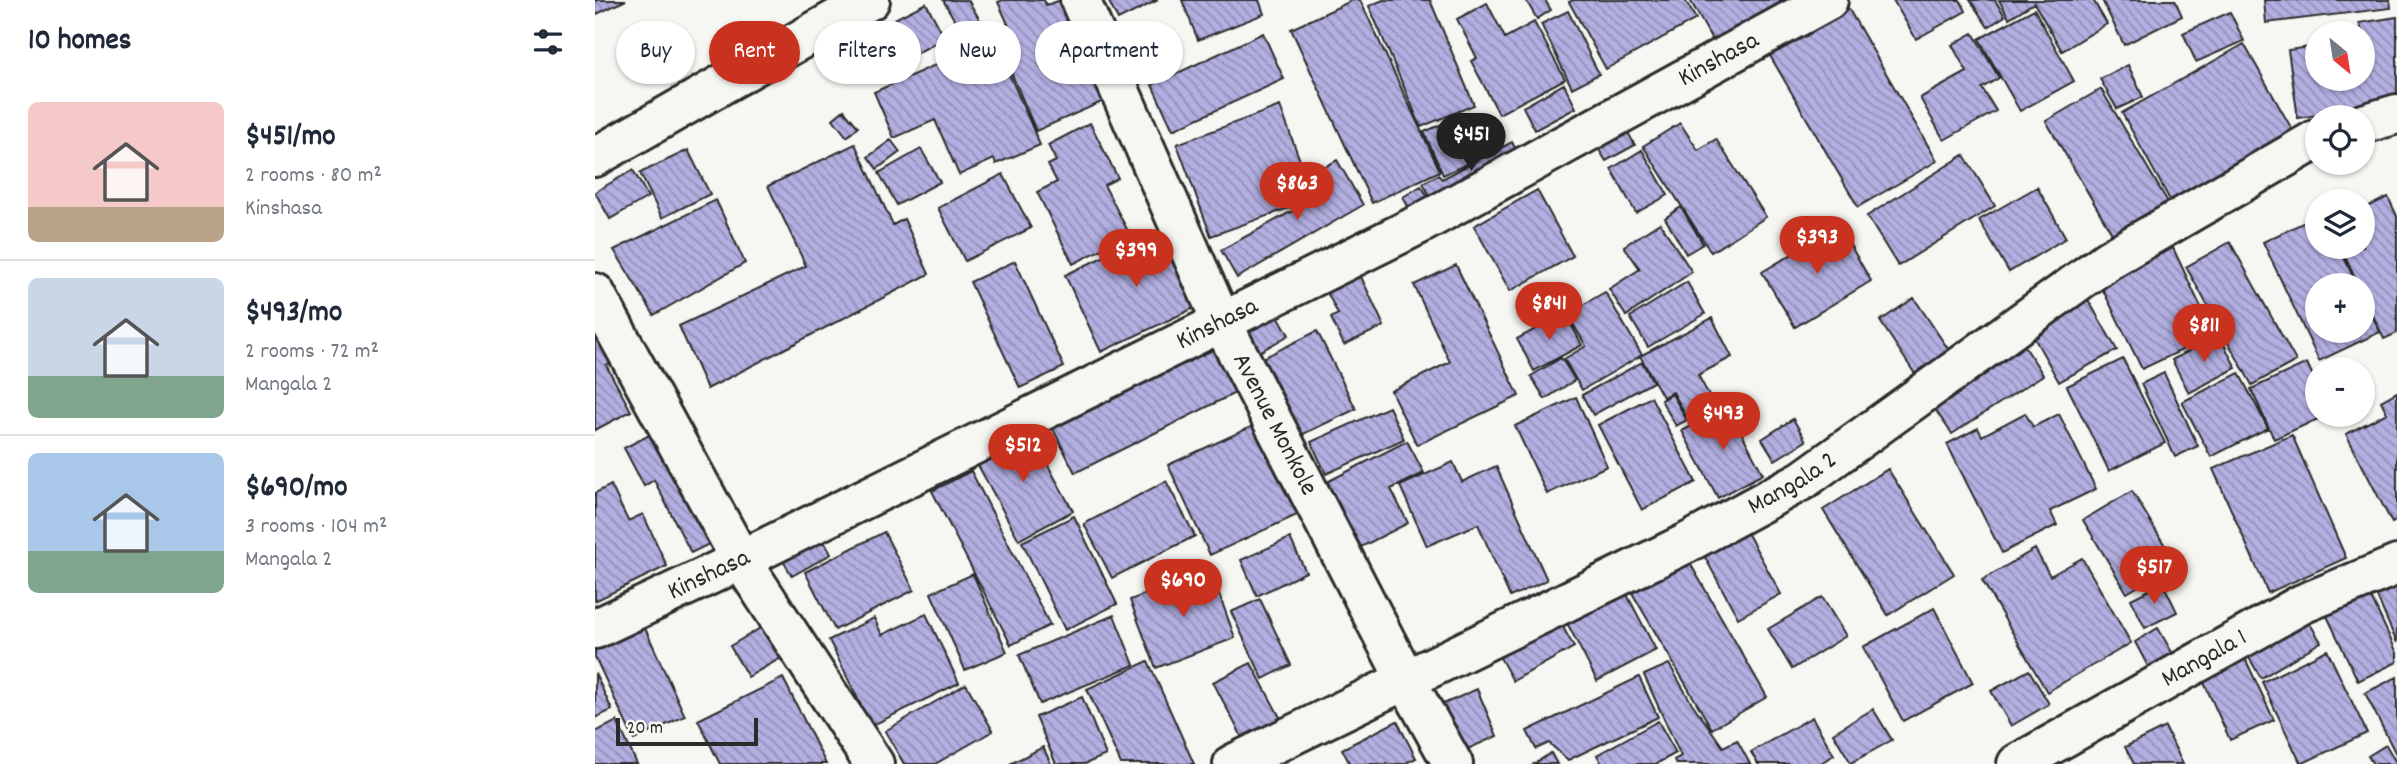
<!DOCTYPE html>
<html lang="en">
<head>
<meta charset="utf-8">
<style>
  :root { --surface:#fff; --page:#f2f2f3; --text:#1f2937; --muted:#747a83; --line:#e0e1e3; --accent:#c8321e }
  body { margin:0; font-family:Dekko,sans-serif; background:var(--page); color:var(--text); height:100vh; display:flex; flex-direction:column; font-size:26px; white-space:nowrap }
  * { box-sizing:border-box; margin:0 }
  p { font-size:23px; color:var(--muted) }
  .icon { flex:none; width:38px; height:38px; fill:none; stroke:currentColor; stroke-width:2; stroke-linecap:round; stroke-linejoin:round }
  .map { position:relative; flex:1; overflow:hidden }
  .details { display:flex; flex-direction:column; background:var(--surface); width:595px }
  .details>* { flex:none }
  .top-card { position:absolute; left:21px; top:21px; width:665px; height:63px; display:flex; gap:14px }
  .needle { width:46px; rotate:150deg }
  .fabs { position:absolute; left:1710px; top:21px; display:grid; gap:14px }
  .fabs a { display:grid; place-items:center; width:70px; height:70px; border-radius:50%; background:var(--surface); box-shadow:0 2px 5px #0004; font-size:35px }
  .scale { position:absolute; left:21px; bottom:18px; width:142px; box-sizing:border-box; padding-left:7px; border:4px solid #2b2b2b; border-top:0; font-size:19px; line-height:24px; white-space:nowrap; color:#2b2b2b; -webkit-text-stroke:5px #f6f6f2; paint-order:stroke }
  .price { position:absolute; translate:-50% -60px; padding:0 16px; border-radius:24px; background:var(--accent); color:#fff; font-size:23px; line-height:46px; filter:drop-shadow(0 2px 4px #0008) }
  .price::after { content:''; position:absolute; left:50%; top:42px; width:21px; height:16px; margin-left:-10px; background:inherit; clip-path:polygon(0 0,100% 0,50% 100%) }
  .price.current { background:#222; color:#fff }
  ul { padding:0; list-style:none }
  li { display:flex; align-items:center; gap:21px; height:175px; padding:0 28px }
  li+li { border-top:2px solid var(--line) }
  li span { display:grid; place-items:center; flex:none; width:196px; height:140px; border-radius:10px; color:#555 }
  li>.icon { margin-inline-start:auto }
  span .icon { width:84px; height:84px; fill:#fffc; stroke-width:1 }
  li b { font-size:30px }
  h2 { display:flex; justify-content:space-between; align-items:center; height:84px; padding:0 28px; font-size:30px }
  .chip { padding:0 24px; border-radius:32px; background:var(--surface); box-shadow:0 2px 5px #0004; font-size:24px; line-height:63px }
  .chip.current { background:var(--accent); color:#fff }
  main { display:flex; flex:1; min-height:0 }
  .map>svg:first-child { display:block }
  .building { fill:url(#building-back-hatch); stroke:#2b2b2b; stroke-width:2 }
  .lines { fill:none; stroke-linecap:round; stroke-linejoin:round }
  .minor-casing { stroke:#2b2b2b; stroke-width:44 }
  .minor { stroke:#f6f6f2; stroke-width:38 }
  .labels { text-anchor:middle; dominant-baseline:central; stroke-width:7; stroke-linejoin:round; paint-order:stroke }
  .street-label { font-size:26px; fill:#2b2b2b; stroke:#f6f6f2 }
</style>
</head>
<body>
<main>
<section class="details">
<h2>10 homes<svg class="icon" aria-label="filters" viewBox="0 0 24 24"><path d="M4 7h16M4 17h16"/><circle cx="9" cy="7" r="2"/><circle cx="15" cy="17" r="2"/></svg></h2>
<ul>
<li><span style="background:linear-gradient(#f6c9c9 75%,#b9a48a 0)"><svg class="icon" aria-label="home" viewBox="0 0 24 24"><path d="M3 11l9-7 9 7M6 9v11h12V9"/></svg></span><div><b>$451/mo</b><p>2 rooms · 80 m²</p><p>Kinshasa</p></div></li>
<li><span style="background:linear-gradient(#c9d6e8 70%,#7fa58c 0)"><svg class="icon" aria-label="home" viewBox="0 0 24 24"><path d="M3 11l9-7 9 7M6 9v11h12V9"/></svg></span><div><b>$493/mo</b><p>2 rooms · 72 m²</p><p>Mangala 2</p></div></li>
<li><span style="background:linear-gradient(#a9c7e8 70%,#7fa58c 0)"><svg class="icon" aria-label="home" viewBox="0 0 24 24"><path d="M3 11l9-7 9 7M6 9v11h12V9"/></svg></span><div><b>$690/mo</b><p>3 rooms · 104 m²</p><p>Mangala 2</p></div></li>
</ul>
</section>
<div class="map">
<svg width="1802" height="764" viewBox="0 0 1802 764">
  <defs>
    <pattern id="building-back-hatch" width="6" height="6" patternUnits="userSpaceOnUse" patternTransform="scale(1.75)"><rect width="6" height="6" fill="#b2afe1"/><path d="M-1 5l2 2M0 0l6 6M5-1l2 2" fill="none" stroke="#918fb7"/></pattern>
  </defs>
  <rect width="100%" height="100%" fill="#f6f6f2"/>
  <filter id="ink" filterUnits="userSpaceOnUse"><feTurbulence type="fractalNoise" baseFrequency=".0143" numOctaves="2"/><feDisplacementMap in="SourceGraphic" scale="14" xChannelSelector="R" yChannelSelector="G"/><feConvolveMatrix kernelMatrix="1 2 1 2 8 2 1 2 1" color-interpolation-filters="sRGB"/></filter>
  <g filter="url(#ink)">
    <path class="building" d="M 0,0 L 31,0 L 0,15 Z
      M 348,0 L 373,0 L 386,22 L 367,33 Z
      M 408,0 L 449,0 L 451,5 L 466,0 L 509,101 L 441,131 L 398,30 L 413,24 L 403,2 Z
      M 513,0 L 563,0 L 523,20 Z
      M 587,0 L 664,0 L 669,14 L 603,40 Z
      M 758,0 L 765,0 L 845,171 L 777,203 L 696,29 Z
      M 788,0 L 835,0 L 879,105 L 826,127 L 774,6 Z
      M 931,0 L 950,0 L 956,10 L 942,19 Z
      M 978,0 L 1090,0 L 1101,19 L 1011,69 L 974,2 Z
      M 1095,0 L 1200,0 L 1120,45 Z
      M 1298,0 L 1365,0 L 1371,11 L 1321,39 Z
      M 1375,0 L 1400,0 L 1410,16 L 1393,27 Z
      M 1404,0 L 1498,0 L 1512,24 L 1467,51 L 1439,3 L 1414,18 Z
      M 1507,0 L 1580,0 L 1587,16 L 1529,45 Z
      M 1669,0 L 1795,0 L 1796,8 L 1671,23 Z
      M 1249,1 L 1342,161 L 1263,207 L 1170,47 Z
      M 331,3 L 350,38 L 277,77 L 258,40 Z
      M 892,3 L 910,38 L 939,22 L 970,79 L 904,114 L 876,61 L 882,58 L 862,19 Z
      M 1439,9 L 1479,81 L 1425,111 L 1384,39 Z
      M 973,11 L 1004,74 L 977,88 L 946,24 Z
      M 1635,12 L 1649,41 L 1601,62 L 1588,33 Z
      M 1802,17 L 1802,103 L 1703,118 L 1693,50 L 1722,46 L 1722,79 L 1768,79 L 1768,33 L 1764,23 Z
      M 539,27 L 551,60 L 528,70 L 515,37 Z
      M 668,33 L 689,79 L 578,130 L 557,85 Z
      M 1378,33 L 1404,78 L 1387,88 L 1401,111 L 1349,140 L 1325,98 L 1372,72 L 1357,45 Z
      M 399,39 L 445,145 L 401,164 L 399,159 L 364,175 L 340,120 L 299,138 L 279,92 Z
      M 1649,44 L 1698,131 L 1575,200 L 1527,113 Z
      M 1533,65 L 1548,97 L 1522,109 L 1505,79 Z
      M 969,84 L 981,108 L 940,130 L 928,107 Z
      M 1506,89 L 1574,204 L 1519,237 L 1451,121 Z
      M 685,106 L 719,199 L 616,236 L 582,144 Z
      M 249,110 L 263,127 L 252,137 L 238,119 Z
      M 872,113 L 891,155 L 848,175 L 829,132 Z
      M 1027,122 L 1040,145 L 1011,161 L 998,140 Z
      M 495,123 L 523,178 L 509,185 L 535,235 L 478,264 L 442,192 L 462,182 L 453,165 L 461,161 L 453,145 Z
      M 1085,123 L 1103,150 L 1121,139 L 1171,217 L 1116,252 L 1048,146 Z
      M 296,140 L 305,152 L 282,169 L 273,157 Z
      M 917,142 L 925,158 L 839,204 L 828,183 L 843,175 L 847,179 Z
      M 260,144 L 298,225 L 309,219 L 334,274 L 112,389 L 84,326 L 211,266 L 173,186 Z
      M 326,149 L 345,182 L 302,205 L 284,173 Z
      M 93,150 L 115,194 L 67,218 L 45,173 Z
      M 1047,150 L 1073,195 L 1041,213 L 1016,169 Z
      M 1369,155 L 1400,206 L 1303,266 L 1272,216 Z
      M 742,160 L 768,205 L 642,278 L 626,250 L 725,196 L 714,176 Z
      M 38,170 L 53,197 L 15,219 L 0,192 Z
      M 408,174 L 436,228 L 370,261 L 343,208 Z
      M 826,186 L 834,198 L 815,210 L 808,197 Z
      M 1442,187 L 1471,238 L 1414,272 L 1384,220 Z
      M 942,190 L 978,256 L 915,291 L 879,226 Z
      M 1793,197 L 1802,216 L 1802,333 L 1789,339 L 1768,294 L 1768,285 L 1763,285 L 1746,247 L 1768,247 L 1768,209 Z
      M 121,200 L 150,263 L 59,315 L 19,250 Z
      M 1086,207 L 1108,244 L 1091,254 L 1070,218 Z
      M 1722,216 L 1722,247 L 1744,247 L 1762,285 L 1722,285 L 1722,331 L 1768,331 L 1768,296 L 1785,332 L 1724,361 L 1668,242 Z
      M 1065,223 L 1097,272 L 1031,316 L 1014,289 L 1045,269 L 1029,246 Z
      M 575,225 L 612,302 L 506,352 L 470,275 Z
      M 1244,226 L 1276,281 L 1200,327 L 1167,272 Z
      M 1635,242 L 1701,361 L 1657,385 L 1591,267 Z
      M 1578,248 L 1619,335 L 1547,369 L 1505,284 Z
      M 420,261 L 469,367 L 425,388 L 375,282 Z
      M 861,265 L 924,396 L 822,445 L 796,391 L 855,362 L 819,285 Z
      M 761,266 L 789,326 L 749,345 L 736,318 L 743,314 L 727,282 Z
      M 1092,282 L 1110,314 L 1053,347 L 1035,317 Z
      M 1010,292 L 1047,355 L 987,390 L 969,359 L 991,346 L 972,314 Z
      M 1491,296 L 1522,350 L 1464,382 L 1433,327 Z
      M 1319,298 L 1355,352 L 1320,374 L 1285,321 Z
      M 678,307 L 694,335 L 661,354 L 644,326 Z
      M 970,313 L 987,345 L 939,371 L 922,339 Z
      M 1117,318 L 1137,357 L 1103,375 L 1118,403 L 1091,416 L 1078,392 L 1068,397 L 1045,356 Z
      M 0,331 L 17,363 L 11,365 L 36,411 L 0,430 Z
      M 624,331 L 652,387 L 480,473 L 452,417 Z
      M 722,331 L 761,409 L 702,437 L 664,360 Z
      M 1624,335 L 1641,368 L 1594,393 L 1577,360 Z
      M 1427,342 L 1448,375 L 1357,434 L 1335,402 Z
      M 966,358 L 980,380 L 950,399 L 936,376 Z
      M 1528,359 L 1570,443 L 1514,471 L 1472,386 Z
      M 1047,362 L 1058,382 L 998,415 L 987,395 Z
      M 1712,363 L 1722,385 L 1722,415 L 1732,415 L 1679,439 L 1656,389 Z
      M 1569,373 L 1603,446 L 1580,457 L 1546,384 Z
      M 1644,373 L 1673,428 L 1616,457 L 1587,402 Z
      M 1802,392 L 1802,520 L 1797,523 L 1751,434 L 1792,413 L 1786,401 Z
      M 1077,394 L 1092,420 L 1081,426 L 1066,400 Z
      M 981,397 L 1012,466 L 952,494 L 920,426 Z
      M 1056,397 L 1101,482 L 1047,510 L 1003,425 Z
      M 794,407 L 809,439 L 731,474 L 716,442 Z
      M 1133,407 L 1168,474 L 1123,498 L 1087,431 Z
      M 1430,413 L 1438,427 L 1464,414 L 1501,489 L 1455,511 L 1462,525 L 1407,553 L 1352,444 L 1383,428 L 1387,436 Z
      M 1198,419 L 1211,441 L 1180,460 L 1167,439 Z
      M 662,424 L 704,514 L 615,555 L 573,465 Z
      M 72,426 L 128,537 L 96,553 L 59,480 L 49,486 L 29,448 Z
      M 433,429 L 478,511 L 424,540 L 379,458 Z
      M 1697,435 L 1751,558 L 1673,593 L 1618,469 Z
      M 812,441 L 829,473 L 796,489 L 813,523 L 766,547 L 732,482 Z
      M 858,462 L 867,482 L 901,466 L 952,580 L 915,597 L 883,524 L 832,546 L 805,486 Z
      M 1293,469 L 1359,574 L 1293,615 L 1228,510 Z
      M 376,471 L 455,625 L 416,645 L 337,491 Z
      M 571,481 L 600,536 L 517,578 L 489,524 Z
      M 16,485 L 33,521 L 48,514 L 72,566 L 0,601 L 0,493 Z
      M 1537,491 L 1581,564 L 1532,593 L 1488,520 Z
      M 479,516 L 522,604 L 470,630 L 427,542 Z
      M 1149,527 L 1186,594 L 1143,618 L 1106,550 Z
      M 224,532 L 236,554 L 197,576 L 184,554 Z
      M 289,532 L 319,590 L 240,630 L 210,572 Z
      M 695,538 L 711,572 L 662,596 L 646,560 Z
      M 1440,549 L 1455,576 L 1487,558 L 1536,643 L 1452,692 L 1387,580 Z
      M 1092,558 L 1172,697 L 1117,729 L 1036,591 Z
      M 615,569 L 640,638 L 561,668 L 535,600 Z
      M 378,574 L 412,652 L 370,670 L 336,593 Z
      M 1802,580 L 1802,643 L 1779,590 Z
      M 1568,583 L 1582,612 L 1550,628 L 1536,599 Z
      M 1029,589 L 1061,650 L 1002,681 L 970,619 Z
      M 1774,593 L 1802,653 L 1802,662 L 1763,681 L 1731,614 Z
      M 1227,597 L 1251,636 L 1197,669 L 1173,629 Z
      M 665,599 L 696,665 L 668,679 L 636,612 Z
      M 1339,608 L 1378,683 L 1308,721 L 1268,647 Z
      M 331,614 L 364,683 L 276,726 L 234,640 L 279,618 L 287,635 Z
      M 1709,614 L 1726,642 L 1666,678 L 1649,649 Z
      M 519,615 L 539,665 L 445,704 L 424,655 Z
      M 964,620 L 979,647 L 918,681 L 903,654 Z
      M 174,623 L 191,655 L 153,677 L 135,646 Z
      M 49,626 L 90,716 L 39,740 L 0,657 L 0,649 Z
      M 1563,628 L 1579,656 L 1555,670 L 1540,642 Z
      M 1732,650 L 1772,733 L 1706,764 L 1667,682 Z
      M 1648,654 L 1679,720 L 1635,740 L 1605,674 Z
      M 553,661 L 599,764 L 526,764 L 492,689 Z
      M 656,663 L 687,721 L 649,741 L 618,682 Z
      M 1074,664 L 1096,702 L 1128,747 L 1142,740 L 1155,764 L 1081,764 L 1079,760 L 1086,756 L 1049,675 Z
      M 1434,670 L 1454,704 L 1416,726 L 1396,691 Z
      M 0,673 L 17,710 L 0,718 Z
      M 1044,677 L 1063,717 L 973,760 L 954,743 L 941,749 L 932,731 Z
      M 1802,677 L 1802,756 L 1770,693 Z
      M 188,678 L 231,764 L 125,764 L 103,720 Z
      M 371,684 L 398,731 L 340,764 L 309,764 L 290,731 Z
      M 882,689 L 902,736 L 857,756 L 835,710 Z
      M 487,697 L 511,755 L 490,764 L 461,764 L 441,717 Z
      M 1278,709 L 1297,740 L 1256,763 L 1238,733 Z
      M 1217,717 L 1239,755 L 1224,764 L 1163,764 L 1156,752 Z
      M 22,721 L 42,764 L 0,764 L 0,732 Z
      M 802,721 L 821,758 L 809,764 L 755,764 L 747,749 Z
      M 1063,721 L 1081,753 L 1061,764 L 1007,764 L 1002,755 Z
      M 1570,727 L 1588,764 L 1539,764 L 1530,747 Z
      M 1791,745 L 1802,764 L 1778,764 L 1773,756 Z
      M 448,747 L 456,764 L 415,764 Z
      M 956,753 L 962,764 L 939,764 Z"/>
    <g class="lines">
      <defs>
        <g id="minor">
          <path id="s1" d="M 485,0 L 627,323 L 812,682 L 858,764"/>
          <path d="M 1768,124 L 1802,114"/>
          <path d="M 0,157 L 275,0"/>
          <path d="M 0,293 L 146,560 L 279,764"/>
          <path id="s2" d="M 0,629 L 146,560 L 823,225 L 1233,0"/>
          <path id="s3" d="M 638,764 L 1090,544 L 1208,480 L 1513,260 L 1722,139"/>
          <path id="s4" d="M 1422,764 L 1707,604 L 1802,565"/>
        </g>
      </defs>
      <use href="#minor" class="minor-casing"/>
      <use href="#minor" class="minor"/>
    </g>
  </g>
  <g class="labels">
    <g class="street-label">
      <text stroke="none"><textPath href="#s2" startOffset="1260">Kinshasa</textPath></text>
      <text stroke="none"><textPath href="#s2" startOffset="693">Kinshasa</textPath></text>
      <text stroke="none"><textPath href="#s1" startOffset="467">Avenue Monkole</textPath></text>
      <text stroke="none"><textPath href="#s3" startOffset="626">Mangala 2</textPath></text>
      <text stroke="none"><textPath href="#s2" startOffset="126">Kinshasa</textPath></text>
      <text stroke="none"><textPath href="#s4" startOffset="215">Mangala 1</textPath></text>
    </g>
  </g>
</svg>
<div class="fabs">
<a><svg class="needle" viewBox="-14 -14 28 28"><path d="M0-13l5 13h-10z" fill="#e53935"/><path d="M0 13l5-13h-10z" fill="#747a83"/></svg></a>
<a><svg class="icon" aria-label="locate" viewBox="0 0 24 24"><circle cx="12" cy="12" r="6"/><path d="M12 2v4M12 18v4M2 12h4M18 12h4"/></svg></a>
<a><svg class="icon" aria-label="layers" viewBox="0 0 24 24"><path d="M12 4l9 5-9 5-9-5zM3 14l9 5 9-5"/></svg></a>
<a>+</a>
<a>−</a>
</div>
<div class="scale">20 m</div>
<b class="price current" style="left:876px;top:173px">$451</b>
<b class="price" style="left:702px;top:222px">$863</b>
<b class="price" style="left:1222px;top:276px">$393</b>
<b class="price" style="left:541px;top:289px">$399</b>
<b class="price" style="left:954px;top:342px">$841</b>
<b class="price" style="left:1609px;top:364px">$811</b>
<b class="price" style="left:1128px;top:452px">$493</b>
<b class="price" style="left:428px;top:484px">$512</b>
<b class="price" style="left:1559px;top:606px">$517</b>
<b class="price" style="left:588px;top:619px">$690</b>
<div class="top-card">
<a class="chip">Buy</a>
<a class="chip current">Rent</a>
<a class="chip">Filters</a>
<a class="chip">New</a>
<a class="chip">Apartment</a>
</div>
</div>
</main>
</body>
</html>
